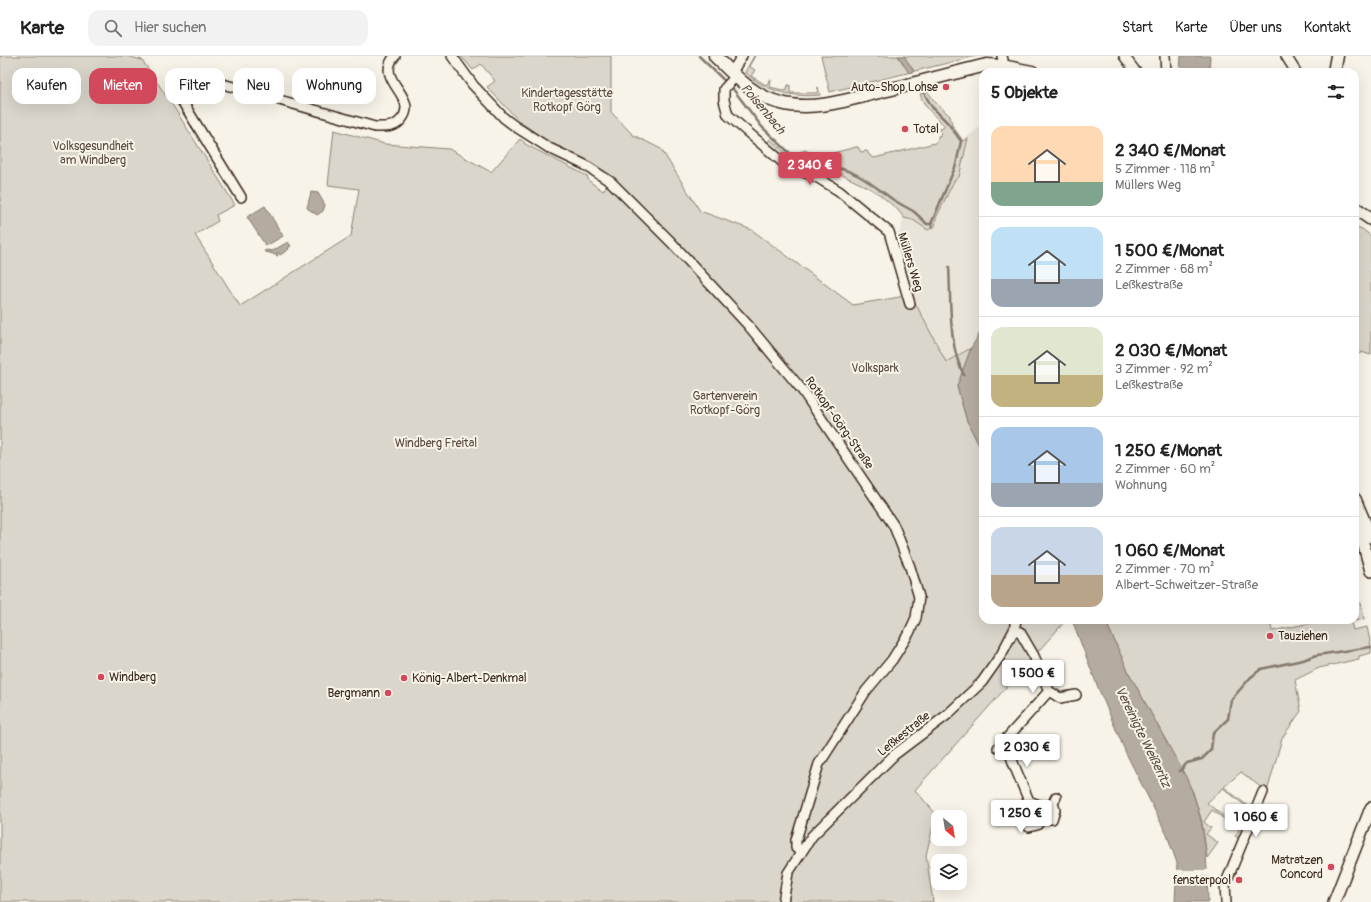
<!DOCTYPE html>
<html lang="de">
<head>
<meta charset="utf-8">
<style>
  :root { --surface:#fff; --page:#f2f2f2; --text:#222; --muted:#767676; --line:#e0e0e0; --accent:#d1495b }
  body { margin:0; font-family:Pangolin,sans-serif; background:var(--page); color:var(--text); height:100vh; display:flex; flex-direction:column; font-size:15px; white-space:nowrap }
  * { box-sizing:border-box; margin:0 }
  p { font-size:13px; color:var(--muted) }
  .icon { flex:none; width:22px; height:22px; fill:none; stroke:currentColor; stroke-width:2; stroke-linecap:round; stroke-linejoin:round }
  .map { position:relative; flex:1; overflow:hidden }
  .panel { position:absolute; left:979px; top:12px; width:380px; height:556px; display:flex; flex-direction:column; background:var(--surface); border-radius:12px; box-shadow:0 4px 16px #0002 }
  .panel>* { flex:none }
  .banner { position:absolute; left:12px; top:12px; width:380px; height:36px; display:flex; gap:8px }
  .needle { width:26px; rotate:150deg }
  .buttons { position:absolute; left:931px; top:754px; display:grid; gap:8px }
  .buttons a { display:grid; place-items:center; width:36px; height:36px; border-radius:8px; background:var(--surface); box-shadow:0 4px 16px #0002; font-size:20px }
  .price { position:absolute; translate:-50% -34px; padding:0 9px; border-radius:4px; background:#fff; color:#222; font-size:13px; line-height:26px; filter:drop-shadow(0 1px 2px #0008) }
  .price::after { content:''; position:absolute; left:50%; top:24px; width:12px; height:9px; margin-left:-6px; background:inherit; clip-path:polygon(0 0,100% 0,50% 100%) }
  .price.on { background:var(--accent); color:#fff }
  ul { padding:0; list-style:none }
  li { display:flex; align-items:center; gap:12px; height:100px; padding:0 12px }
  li+li { border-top:1px solid var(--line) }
  li span { display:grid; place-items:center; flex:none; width:112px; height:80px; border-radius:12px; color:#555 }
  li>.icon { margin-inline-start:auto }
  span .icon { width:48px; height:48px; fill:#fffc; stroke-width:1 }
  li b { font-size:17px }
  h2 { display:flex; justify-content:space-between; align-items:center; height:48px; padding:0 12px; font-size:17px }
  .pill { padding:0 14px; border-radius:12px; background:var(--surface); box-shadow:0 4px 16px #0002; font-size:14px; line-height:36px }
  .pill.on { background:var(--accent); color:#fff }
  header { display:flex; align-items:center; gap:24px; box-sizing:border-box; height:56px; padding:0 20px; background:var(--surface); border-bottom:1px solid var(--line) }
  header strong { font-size:19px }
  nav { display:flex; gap:22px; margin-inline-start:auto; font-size:14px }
  .search { width:280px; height:36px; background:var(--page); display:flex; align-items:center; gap:10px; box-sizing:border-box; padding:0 14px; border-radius:12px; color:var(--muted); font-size:15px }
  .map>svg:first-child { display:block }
  .built { fill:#e9e4d9 }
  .green { fill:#dbd6cb; stroke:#8b8074 }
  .water { fill:#b4aca0; stroke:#84786c }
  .pier { fill:#f7f3e8 }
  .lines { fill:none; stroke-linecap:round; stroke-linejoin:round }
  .stream { stroke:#84786c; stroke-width:2.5 }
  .minor-casing { stroke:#3b2a1e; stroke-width:12 }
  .tertiary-casing { stroke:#3b2a1e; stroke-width:14 }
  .secondary-casing { stroke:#3b2a1e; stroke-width:15 }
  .minor { stroke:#f7f3e8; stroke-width:9 }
  .tertiary { stroke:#f7f3e8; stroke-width:11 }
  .secondary { stroke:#f7f3e8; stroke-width:12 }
  .poi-dot { fill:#d1495b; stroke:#f7f3e8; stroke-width:1.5 }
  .labels { text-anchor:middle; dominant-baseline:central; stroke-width:4; stroke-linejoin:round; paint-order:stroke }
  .poi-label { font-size:12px; fill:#3b2a1e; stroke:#f7f3e8; text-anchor:end }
  .park-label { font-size:12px; fill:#5b4c41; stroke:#f7f3e8 }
  .street-label { font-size:12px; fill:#3b2a1e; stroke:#f7f3e8 }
  .water-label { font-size:13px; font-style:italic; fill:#5f5145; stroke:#f7f3e8 }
</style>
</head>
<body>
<header>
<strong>Karte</strong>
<div class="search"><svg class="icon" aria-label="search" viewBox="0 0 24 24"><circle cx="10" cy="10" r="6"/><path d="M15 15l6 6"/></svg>Hier suchen</div>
<nav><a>Start</a><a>Karte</a><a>Über uns</a><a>Kontakt</a></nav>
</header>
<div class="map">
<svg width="1371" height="846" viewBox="0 0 1371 846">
  <rect width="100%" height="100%" fill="#f7f3e8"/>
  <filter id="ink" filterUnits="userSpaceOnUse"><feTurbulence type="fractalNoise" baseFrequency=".025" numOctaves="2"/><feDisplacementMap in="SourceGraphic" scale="8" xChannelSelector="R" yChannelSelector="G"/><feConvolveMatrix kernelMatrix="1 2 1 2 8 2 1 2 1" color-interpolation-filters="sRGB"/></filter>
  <g filter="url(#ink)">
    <path class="built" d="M 983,69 L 983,272 L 971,292 L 946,306 L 911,239 L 896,188 L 904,162 L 913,164 L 956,89 Z"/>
    <path class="green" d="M 0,0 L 126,0 L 142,4 L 175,53 L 235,149 L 216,159 L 218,165 L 195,179 L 240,250 L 351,180 L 359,133 L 328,129 L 334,74 L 385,88 L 449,93 L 491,116 L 520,83 L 525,87 L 525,88 L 587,120 L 589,125 L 603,135 L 612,122 L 579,100 L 552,88 L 520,66 L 487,31 L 495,25 L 481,8 L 473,14 L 461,0 L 611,0 L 611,56 L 633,79 L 661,93 L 700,155 L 752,174 L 853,249 L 911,239 L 946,306 L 971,292 L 957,331 L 967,365 L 983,397 L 983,564 L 1066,564 L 915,734 L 936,758 L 926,799 L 933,846 L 0,846 Z
      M 754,0 L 755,0 L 749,10 L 755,14 L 751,20 L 766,29 L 770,24 L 771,24 L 770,31 L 786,35 L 788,29 L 790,29 L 790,37 L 817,37 L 818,31 L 820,39 C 794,42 763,35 745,16 Z
      M 821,0 L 976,0 L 830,36 Z
      M 928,36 L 935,46 L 950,60 L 952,69 L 963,85 L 968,82 L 959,121 L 954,125 L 936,162 L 935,170 L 928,174 L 913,164 L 904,162 L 898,154 L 879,138 L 867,131 L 840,118 L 831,118 L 824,122 L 786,107 L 766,88 L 770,83 L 788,99 L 795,98 L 805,94 L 818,101 L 856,91 L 858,91 L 861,96 L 867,95 L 870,100 L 874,102 L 935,87 L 938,83 L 938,80 L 941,79 L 940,73 L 943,72 L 945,70 C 935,60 924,52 920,38 Z
      M 1355,170 L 1362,173 L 1371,180 L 1371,299 L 1361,296 L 1361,298 L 1357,297 L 1357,299 L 1355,299 Z
      M 1361,547 L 1364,563 L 1351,566 L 1353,574 L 1367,571 L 1371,590 L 1371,597 L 1359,600 L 1359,603 L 1319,612 L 1295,624 L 1301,655 L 1282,682 L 1267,736 L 1241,716 L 1224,731 L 1249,751 L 1254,745 L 1255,747 L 1249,759 L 1244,758 L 1248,752 L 1223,732 L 1207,747 L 1238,772 L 1242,767 L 1245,770 L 1239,783 L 1235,780 L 1239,774 L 1212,754 L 1204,766 L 1211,772 L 1206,778 L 1218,787 L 1207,802 L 1202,766 L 1193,736 L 1129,617 L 1105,564 L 1270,564 L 1272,575 L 1325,564 L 1355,564 L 1355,548 Z"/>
    <path class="water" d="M 898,0 L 904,0 L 914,15 L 909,17 Z
      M 1181,0 L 1210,0 L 1209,16 L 1180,16 Z
      M 311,136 L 318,137 L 325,149 L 323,155 L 317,159 L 307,152 Z
      M 265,150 L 283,180 L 266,190 L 247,161 Z
      M 288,186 L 291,190 L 288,192 L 289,193 L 280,199 L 278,196 L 277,197 L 278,200 L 267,196 L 266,197 L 264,195 L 267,194 L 272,195 Z
      M 983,272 L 983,397 L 967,365 L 957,330 L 971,292 Z
      M 1072,564 L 1105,564 L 1129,617 L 1186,721 C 1206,764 1207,801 1208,846 L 1175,846 L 1177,807 L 1167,779 L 1126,697 L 1097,629 Z"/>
    <path class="pier" d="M 1175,814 L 1209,814 L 1209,820 L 1175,820 Z"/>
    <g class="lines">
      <path class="stream" d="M 699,0 L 733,33 L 762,71 L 795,102 L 811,109 L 817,110
        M 924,37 L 932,51 L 948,67 L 961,85 L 956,109 L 931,168
        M 828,111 C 852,111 873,129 892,143 C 898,147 906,151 913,155 C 918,159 923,164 927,168 L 931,168 L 932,171
        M 949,211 C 951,243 948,291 964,319
        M 1180,715 L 1187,707 L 1202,703 L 1211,694 L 1213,677 L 1228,663 L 1231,644 L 1250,622 L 1261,613 L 1303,604 L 1317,599 L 1371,591"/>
      <defs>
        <path id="minor" d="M 452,0 L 473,29 L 504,62 L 516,71 L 549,92 L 585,109 L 611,126 L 671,186 L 748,269 L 802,334 L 894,470 L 910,511 L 919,541 L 916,562 L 909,577 L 892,604 L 866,635 L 819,708 L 796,784 L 796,792 L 801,796
          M 1124,0 L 1136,16
          M 1165,0 L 1166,16
          M 1286,0 L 1296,16
          M 1002,10 L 1003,4 L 1002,0
          M 732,16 L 742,0
          M 736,20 L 724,33 L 724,44 L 728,59 L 744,73 L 786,109 L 818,122 L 839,135 L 889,176 L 910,248
          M 241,141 L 182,45 L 182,33 L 193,24 L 205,23 L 375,71 C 386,71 394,72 401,64 C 421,41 373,24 395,0
          M 1049,635 L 1060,642 L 1076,639
          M 1003,685 L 1007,689 L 1014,709 L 1029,745 L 1039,749 L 1045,763 L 1052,763 L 1055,754 L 1053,747 L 1056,741
          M 998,692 L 1049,635 L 1034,600 L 1020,576 L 1014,574
          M 1029,745 L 1025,764 L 1029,771 L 1037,769 L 1044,760
          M 783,846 L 788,817 L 812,780 L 894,699 L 947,659 L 982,626 L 1001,599 L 1014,574 L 1016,564
          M 1226,846 L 1225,829 L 1263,736"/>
        <path id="tertiary" d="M 1355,443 L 1371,481
          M 1355,468 L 1364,490 L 1371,515
          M 1334,846 L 1371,752"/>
        <path id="secondary" d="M 715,0 C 734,19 754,41 781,47 C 814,56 851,43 883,35 C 918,27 952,17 987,9 L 1002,10 L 1032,16
          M 1334,16 L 1337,0
          M 1355,152 L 1371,163"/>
      </defs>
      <use href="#minor" class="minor-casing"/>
      <use href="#tertiary" class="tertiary-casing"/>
      <use href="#secondary" class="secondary-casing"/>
      <use href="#minor" class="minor"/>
      <use href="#tertiary" class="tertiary"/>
      <use href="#secondary" class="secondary"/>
    </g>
  </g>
  <g class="poi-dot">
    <circle cx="946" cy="31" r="4"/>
    <circle cx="905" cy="73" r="4"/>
    <circle cx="1270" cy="580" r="4"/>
    <circle cx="101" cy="621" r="4"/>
    <circle cx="404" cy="622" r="4"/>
    <circle cx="388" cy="637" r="4"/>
    <circle cx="1331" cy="811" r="4"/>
    <circle cx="1239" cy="824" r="4"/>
  </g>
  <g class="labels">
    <g class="poi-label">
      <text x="938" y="31">Auto-Shop Lohse</text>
      <text x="913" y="73" text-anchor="start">Total</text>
      <text x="1278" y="580" text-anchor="start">Tauziehen</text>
      <text x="109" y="621" text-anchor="start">Windberg</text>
      <text x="412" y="622" text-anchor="start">König-Albert-Denkmal</text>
      <text x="380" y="637">Bergmann</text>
      <text x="1323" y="804">Matratzen<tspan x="1323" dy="14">Concord</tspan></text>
      <text x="1231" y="824">fensterpool</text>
    </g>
    <g class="park-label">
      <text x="567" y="37">Kindertagesstätte<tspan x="567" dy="14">Rotkopf Görg</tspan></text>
      <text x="93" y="90">Volksgesundheit<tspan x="93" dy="14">am Windberg</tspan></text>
      <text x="875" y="312">Volkspark</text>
      <text x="725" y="340">Gartenverein<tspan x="725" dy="14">Rotkopf-Görg</tspan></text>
      <text x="436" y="387">Windberg Freital</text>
    </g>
    <g class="street-label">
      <text transform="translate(910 206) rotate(73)">Müllers Weg</text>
      <text transform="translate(839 367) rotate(55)">Rotkopf-Görg-Straße</text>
      <text transform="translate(904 678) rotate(-39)">Leßkestraße</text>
    </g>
    <g class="water-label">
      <text transform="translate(763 53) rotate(50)">Poisenbach</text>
      <text transform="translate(1143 681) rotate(64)">Vereinigte Weißeritz</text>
    </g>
  </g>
</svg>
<div class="buttons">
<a><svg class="needle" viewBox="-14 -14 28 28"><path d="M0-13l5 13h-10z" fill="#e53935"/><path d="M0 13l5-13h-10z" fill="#767676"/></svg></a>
<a><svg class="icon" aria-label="layers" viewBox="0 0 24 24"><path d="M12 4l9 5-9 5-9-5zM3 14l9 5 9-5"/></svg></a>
</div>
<b class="price on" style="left:810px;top:130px">2 340 €</b>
<b class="price" style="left:1033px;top:638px">1 500 €</b>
<b class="price" style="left:1027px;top:712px">2 030 €</b>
<b class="price" style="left:1021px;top:778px">1 250 €</b>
<b class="price" style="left:1256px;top:782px">1 060 €</b>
<div class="banner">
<a class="pill">Kaufen</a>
<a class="pill on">Mieten</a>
<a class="pill">Filter</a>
<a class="pill">Neu</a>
<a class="pill">Wohnung</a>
</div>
<section class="panel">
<h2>5 Objekte<svg class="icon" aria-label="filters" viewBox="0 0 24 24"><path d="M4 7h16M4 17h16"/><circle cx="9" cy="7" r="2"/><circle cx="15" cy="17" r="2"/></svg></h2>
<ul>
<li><span style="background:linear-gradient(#ffd9b3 70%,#7fa58c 0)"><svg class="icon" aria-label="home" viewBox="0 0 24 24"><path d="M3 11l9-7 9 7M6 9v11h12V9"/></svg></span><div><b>2 340 €/Monat</b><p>5 Zimmer · 118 m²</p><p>Müllers Weg</p></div></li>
<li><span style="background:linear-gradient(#bfe0f5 65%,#9aa5b1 0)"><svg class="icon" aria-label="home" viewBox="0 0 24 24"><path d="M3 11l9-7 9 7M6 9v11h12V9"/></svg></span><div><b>1 500 €/Monat</b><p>2 Zimmer · 68 m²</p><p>Leßkestraße</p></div></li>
<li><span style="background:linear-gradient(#dfe7d0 60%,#c2b280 0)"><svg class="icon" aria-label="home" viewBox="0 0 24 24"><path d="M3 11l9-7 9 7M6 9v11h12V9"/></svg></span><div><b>2 030 €/Monat</b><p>3 Zimmer · 92 m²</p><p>Leßkestraße</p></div></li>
<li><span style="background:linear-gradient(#a9c7e8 70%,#9aa5b1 0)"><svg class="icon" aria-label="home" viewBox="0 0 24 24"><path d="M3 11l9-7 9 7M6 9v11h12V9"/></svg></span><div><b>1 250 €/Monat</b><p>2 Zimmer · 60 m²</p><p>Wohnung</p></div></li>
<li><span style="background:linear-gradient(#c9d6e8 60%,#b9a48a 0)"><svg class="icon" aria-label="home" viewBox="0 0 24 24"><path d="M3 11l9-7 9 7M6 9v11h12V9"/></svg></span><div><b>1 060 €/Monat</b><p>2 Zimmer · 70 m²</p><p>Albert-Schweitzer-Straße</p></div></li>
</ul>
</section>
</div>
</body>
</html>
